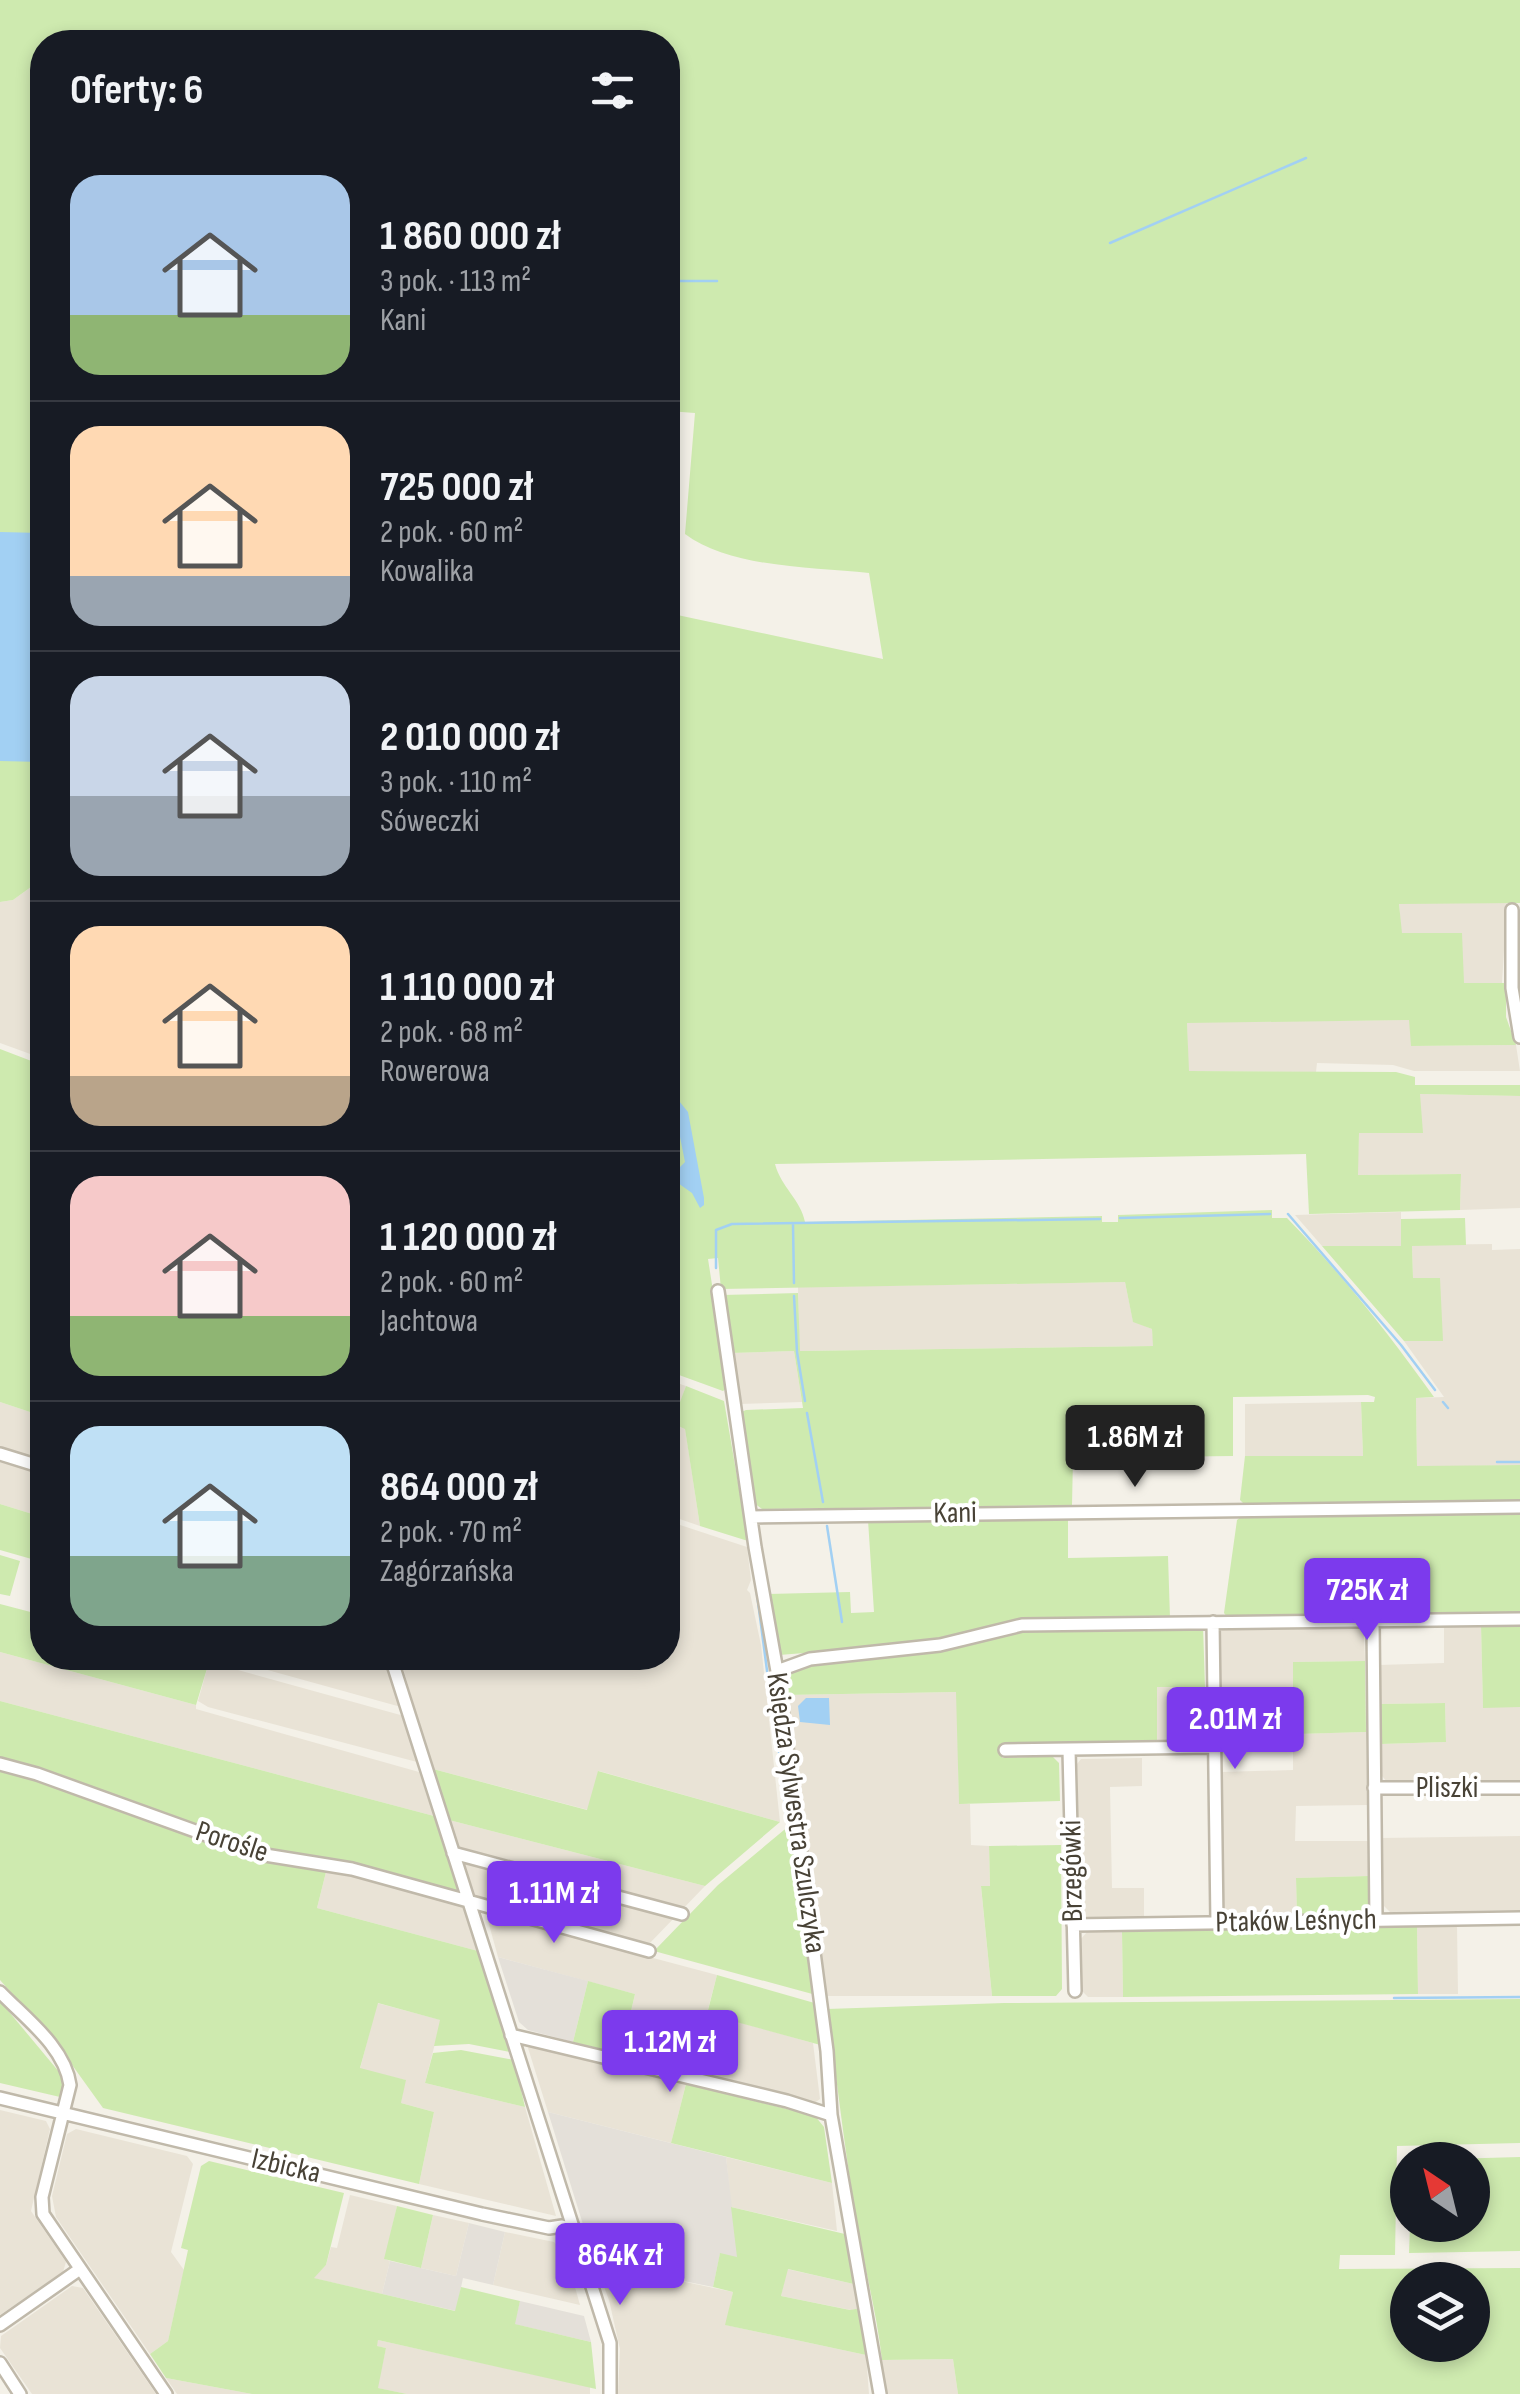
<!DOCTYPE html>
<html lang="pl">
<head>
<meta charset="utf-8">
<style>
  :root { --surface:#171b24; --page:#242831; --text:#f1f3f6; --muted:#9ea1a6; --line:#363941; --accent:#7c3aed }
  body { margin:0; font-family:"Sofia Sans Condensed",sans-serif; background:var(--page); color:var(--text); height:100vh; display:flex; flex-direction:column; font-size:38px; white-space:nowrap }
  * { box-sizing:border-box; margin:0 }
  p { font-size:32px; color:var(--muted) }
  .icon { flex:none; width:55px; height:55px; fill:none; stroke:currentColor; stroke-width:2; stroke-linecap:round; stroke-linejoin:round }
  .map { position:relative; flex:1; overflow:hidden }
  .side { position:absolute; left:30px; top:30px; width:650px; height:1640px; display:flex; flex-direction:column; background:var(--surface); border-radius:40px; box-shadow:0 5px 15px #0003 }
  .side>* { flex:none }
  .needle { width:65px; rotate:325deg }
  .controls { position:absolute; left:1390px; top:2142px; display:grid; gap:20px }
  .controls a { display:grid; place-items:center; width:100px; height:100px; border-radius:50%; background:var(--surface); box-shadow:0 5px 15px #0003; font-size:50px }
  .price { position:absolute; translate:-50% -85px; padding:0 22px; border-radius:10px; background:var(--accent); color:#fff; font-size:32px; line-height:65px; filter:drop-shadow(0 2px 5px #0008) }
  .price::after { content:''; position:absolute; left:50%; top:60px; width:30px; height:22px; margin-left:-15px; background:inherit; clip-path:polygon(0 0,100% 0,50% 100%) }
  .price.active { background:#222; color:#fff }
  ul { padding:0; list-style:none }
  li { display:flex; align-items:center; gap:30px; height:250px; padding:0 40px }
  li+li { border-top:2px solid var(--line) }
  li span { display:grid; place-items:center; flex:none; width:280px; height:200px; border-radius:30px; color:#555 }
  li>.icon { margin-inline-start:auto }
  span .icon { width:120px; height:120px; fill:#fffc; stroke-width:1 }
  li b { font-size:42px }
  h2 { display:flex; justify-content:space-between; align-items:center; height:120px; padding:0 40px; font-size:42px }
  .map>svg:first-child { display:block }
  .residential { fill:#e9e3d6 }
  .industrial { fill:#e4e0d9 }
  .green { fill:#ceeaaf; fill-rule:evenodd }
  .water { fill:#a2d0f3 }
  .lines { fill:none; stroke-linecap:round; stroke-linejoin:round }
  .stream { stroke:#a2d0f3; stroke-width:2.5 }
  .minor-casing { stroke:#c0b9aa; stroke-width:16 }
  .minor { stroke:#fff; stroke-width:11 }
  .labels { text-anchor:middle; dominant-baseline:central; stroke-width:8; stroke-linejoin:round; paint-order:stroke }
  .street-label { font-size:30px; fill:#484236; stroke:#fff }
</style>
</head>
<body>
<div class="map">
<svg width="1520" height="2394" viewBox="0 0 1520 2394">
  <rect width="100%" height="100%" fill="#f4f1e8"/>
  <path class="residential" d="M 42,879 L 42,1049 L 33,1055 L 0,1043 L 0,902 L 13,900 Z
    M 1507,902 L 1502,983 L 1464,983 L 1401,933 L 1399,903 Z
    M 1410,1020 L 1412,1046 L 1516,1045 L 1520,1071 L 1414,1071 L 1393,1065 L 1317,1063 L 1316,1072 L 1188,1071 L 1187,1022 Z
    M 1420,1094 L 1520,1096 L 1520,1208 L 1460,1210 L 1461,1174 L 1357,1175 L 1359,1133 Z
    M 1401,1212 L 1401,1246 L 1322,1246 L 1295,1215 Z
    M 1492,1244 L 1492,1250 L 1520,1249 L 1520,1465 L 1417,1467 L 1416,1398 L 1444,1397 L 1404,1341 L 1442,1341 L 1413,1278 L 1412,1245 Z
    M 1125,1282 L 1133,1321 L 1152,1329 L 1154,1346 L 799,1351 L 798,1287 Z
    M 794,1351 L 802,1402 L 739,1404 L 731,1353 Z
    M 668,1380 L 686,1386 L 673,1423 L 685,1428 L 700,1526 L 668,1515 Z
    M 0,1402 L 42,1416 L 42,1517 L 0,1504 Z
    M 1361,1402 L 1363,1456 L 1245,1456 L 1245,1404 Z
    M 668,1521 L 747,1547 L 751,1580 L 747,1590 L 750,1593 L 761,1645 L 780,1822 L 599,1771 L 588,1810 L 433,1769 L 400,1658 L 668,1658 Z
    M 1444,1624 L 1481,1625 L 1483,1707 L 1520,1707 L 1520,1780 L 1389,1784 L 1381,1775 L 1381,1744 L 1446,1742 L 1445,1703 L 1380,1704 L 1379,1665 L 1444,1663 Z
    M 1357,1625 L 1364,1632 L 1365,1661 L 1293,1662 L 1293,1699 L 1220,1700 L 1219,1633 L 1226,1626 Z
    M 0,1652 L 196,1705 L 196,1709 L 419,1772 L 434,1816 L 0,1701 Z
    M 224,1658 L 354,1658 L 389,1668 L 401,1707 Z
    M 209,1662 L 404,1716 L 417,1762 L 208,1707 L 198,1701 Z
    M 1157,1687 L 1205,1687 L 1207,1733 L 1200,1740 L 1157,1740 Z
    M 957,1692 L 959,1803 L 970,1804 L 971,1845 L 989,1846 L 990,1887 L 981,1887 L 992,1996 L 825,1996 L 785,1695 Z
    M 1366,1732 L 1367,1805 L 1296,1806 L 1295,1841 L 1368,1841 L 1368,1876 L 1296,1878 L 1297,1915 L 1231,1915 L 1224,1908 L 1221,1772 L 1293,1770 L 1293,1734 Z
    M 1142,1758 L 1142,1786 L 1110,1787 L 1112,1888 L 1144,1888 L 1144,1917 L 1087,1918 L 1079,1910 L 1077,1764 L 1081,1759 Z
    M 449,1820 L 705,1886 L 648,1945 L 474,1900 Z
    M 1520,1836 L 1520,1910 L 1390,1912 L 1384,1906 L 1382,1838 Z
    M 327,1868 L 464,1907 L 478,1951 L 317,1908 Z
    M 500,1917 L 717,1975 L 707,2013 L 813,2043 L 820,2099 L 813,2104 L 621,2054 L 635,1994 L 498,1957 L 488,1921 L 498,1923 Z
    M 1417,1926 L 1457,1926 L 1458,1994 L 1418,1994 Z
    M 1087,1932 L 1122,1932 L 1123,1997 L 1088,1997 L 1081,1990 L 1080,1940 Z
    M 377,2003 L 441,2020 L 425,2083 L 525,2107 L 556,2216 L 419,2184 L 434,2112 L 401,2103 L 405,2080 L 360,2069 Z
    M 531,2044 L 686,2084 L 671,2143 L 548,2112 L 528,2048 Z
    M 0,2110 L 46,2121 L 50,2129 L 31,2211 L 66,2262 L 63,2272 L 0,2315 Z
    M 76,2129 L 187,2156 L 193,2164 L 171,2252 L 184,2270 L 168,2341 L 150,2354 L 56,2217 L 52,2196 L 67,2134 Z
    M 726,2157 L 832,2183 L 837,2231 L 731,2207 Z
    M 350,2195 L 397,2206 L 385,2259 L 390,2261 L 382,2294 L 313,2278 L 326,2265 L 331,2247 L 337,2248 Z
    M 433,2215 L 469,2223 L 456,2276 L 421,2268 Z
    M 505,2232 L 554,2242 L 566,2255 L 580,2305 L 493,2285 Z
    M 595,2263 L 733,2292 L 726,2325 L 866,2355 L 869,2394 L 618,2394 L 620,2349 L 609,2300 Z
    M 787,2269 L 858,2285 L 861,2308 L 851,2310 L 781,2296 Z
    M 72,2286 L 83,2288 L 156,2394 L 32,2394 L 0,2348 L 1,2336 Z
    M 378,2340 L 590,2387 L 590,2394 L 407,2394 L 377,2388 L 386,2348 L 376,2346 Z
    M 953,2359 L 958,2394 L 886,2394 L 882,2360 Z
    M 166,2378 L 252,2394 L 177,2394 Z"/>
  <path class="industrial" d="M 498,1957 L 588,1981 L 573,2042 L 528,2030 L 519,2022 Z
    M 548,2112 L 726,2157 L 738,2258 L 720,2254 L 713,2287 L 595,2263 Z
    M 469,2223 L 505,2232 L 493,2285 L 463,2278 L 456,2311 L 382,2294 L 390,2261 L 456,2276 Z
    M 520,2301 L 584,2316 L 591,2342 L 514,2324 Z"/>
  <path class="green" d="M 0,0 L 1520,0 L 1520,903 L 1399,904 L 1402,933 L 1462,933 L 1464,983 L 1506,983 L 1506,1017 L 1516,1045 L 1411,1046 L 1409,1020 L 1187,1023 L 1189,1071 L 1396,1072 L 1415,1077 L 1415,1085 L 1520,1085 L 1520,1096 L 1420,1094 L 1423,1133 L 1359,1133 L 1358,1175 L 1461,1174 L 1460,1210 L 1309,1214 L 1306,1154 L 775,1164 C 781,1187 801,1200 805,1222 L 1102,1216 L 1102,1222 L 1118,1222 L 1118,1215 L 1272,1210 L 1272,1218 L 1287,1218 C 1341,1273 1389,1334 1434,1397 L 1416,1398 L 1417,1466 L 1520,1465 L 1520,1501 L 1244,1504 L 1240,1500 L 1245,1456 L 1363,1456 L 1361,1402 L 1374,1402 L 1375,1397 L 1368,1395 L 1233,1397 L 1233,1456 L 1073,1458 L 1072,1505 L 762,1509 L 754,1503 L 739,1413 L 746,1410 L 803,1408 L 794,1351 L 731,1353 L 722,1295 L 798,1293 L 800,1351 L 1153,1346 L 1152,1329 L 1133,1322 L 1125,1282 L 721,1289 L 718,1258 L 708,1259 L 728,1387 L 723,1391 L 668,1371 L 668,1360 L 677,1335 L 668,1330 L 668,613 L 883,659 L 869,573 C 813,567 730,568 685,534 L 695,413 L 668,411 L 668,42 L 42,42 L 42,879 L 13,900 L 0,902 Z
    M 0,1049 L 34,1062 L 42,1057 L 42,1416 L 0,1402 Z
    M 1465,1218 L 1466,1245 L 1412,1246 L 1413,1278 L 1440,1278 L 1443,1341 L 1404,1341 L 1322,1246 L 1401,1246 L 1401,1219 Z
    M 686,1386 L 724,1401 L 748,1541 L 700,1526 L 685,1429 L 672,1423 Z
    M 0,1504 L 42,1517 L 42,1562 L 0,1550 Z
    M 1520,1513 L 1520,1615 L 1228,1618 L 1224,1613 L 1237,1520 L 1242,1516 Z
    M 1068,1517 L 1068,1558 L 1168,1556 L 1170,1618 L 1043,1621 L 907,1645 L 779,1655 L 768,1594 L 850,1592 L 851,1613 L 874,1612 L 868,1520 Z
    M 0,1555 L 20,1561 L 10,1596 L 0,1594 Z
    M 0,1604 L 42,1615 L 42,1658 L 194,1658 L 209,1662 L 196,1705 L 0,1652 Z
    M 1520,1624 L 1520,1707 L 1483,1708 L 1481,1625 Z
    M 1203,1626 L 1205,1687 L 1157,1687 L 1157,1740 L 1001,1744 L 1002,1758 L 1052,1756 L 1059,1763 L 1060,1801 L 959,1804 L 956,1692 L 785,1695 L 786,1675 L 797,1667 L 998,1632 Z
    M 1365,1661 L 1366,1732 L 1221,1736 L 1220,1700 L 1293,1699 L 1293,1662 Z
    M 0,1701 L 434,1816 L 458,1892 L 264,1850 L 0,1758 Z
    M 1445,1703 L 1446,1742 L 1381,1744 L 1380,1704 Z
    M 433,1769 L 587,1810 L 598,1771 L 780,1822 L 705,1886 L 449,1820 Z
    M 0,1770 L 36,1778 L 258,1858 L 327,1868 L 317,1908 L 478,1951 L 510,2052 L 469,2044 L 434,2046 L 440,2020 L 378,2003 L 360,2068 L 406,2080 L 401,2103 L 434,2112 L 419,2184 L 103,2108 L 57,2044 L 0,1980 Z
    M 790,1825 L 794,1826 L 816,1995 L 654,1951 L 718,1885 Z
    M 1061,1845 L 1062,1989 L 1056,1996 L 992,1996 L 981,1886 L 990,1886 L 989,1846 Z
    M 1368,1876 L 1369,1906 L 1362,1913 L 1297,1915 L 1296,1878 Z
    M 1417,1926 L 1418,1994 L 1123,1997 L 1122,1932 Z
    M 717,1975 L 818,2004 L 824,2046 L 707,2014 Z
    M 588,1981 L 635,1994 L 621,2054 L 573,2042 Z
    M 1520,1999 L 1520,2143 L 1397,2146 L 1395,2255 L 1340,2255 L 1339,2269 L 1520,2268 L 1520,2394 L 958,2394 L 953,2359 L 882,2360 C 877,2314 865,2270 857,2224 C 845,2152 837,2081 827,2009 L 1004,2003 ZM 1408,2280 L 1472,2280 L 1472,2345 L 1408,2345 Z
    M 0,2001 L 65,2079 L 60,2097 L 0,2083 Z
    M 461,2050 L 514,2060 L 525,2107 L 425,2083 L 433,2053 Z
    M 686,2084 L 815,2116 L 824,2127 L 832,2183 L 671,2143 Z
    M 1520,2157 L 1520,2251 L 1409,2253 L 1410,2225 L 1472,2225 L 1472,2160 L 1414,2160 Z
    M 209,2161 L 344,2193 L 326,2265 L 314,2278 L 455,2311 L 461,2287 L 520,2301 L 515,2324 L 591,2342 L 596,2389 L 378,2340 L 377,2346 L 386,2348 L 378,2388 L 407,2394 L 252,2394 L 166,2378 L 150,2354 L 168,2341 L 188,2250 L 181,2248 L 201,2166 Z
    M 397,2206 L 433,2215 L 421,2268 L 384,2259 Z
    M 731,2207 L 849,2235 L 858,2285 L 788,2269 L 781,2296 L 850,2310 L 861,2308 L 866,2355 L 725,2325 L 733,2292 L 713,2287 L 720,2253 L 737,2257 Z"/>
  <path class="water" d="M 0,532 L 42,533 L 42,762 L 0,761 Z
    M 679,1101 L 688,1112 L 704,1198 L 704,1205 L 700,1208 L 692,1193 L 668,1176 L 668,1163 L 679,1168 L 685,1162 L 678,1127 L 668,1114 L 668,1105 Z
    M 806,1698 L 829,1698 L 830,1725 L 800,1722 L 798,1706 Z"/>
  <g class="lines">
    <path class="stream" d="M 1110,243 L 1306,158
      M 668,281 L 717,281
      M 1288,1214 L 1401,1345 L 1435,1390
      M 1120,1218 L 1270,1214
      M 793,1225 L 794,1283
      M 716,1268 L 716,1230 L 732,1224 L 1100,1219
      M 794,1296 L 797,1352 L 805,1401
      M 1443,1402 L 1448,1408
      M 807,1413 L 823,1502
      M 1497,1462 L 1520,1462
      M 827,1526 L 842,1622
      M 757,1594 L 774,1724
      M 777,1738 L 782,1772
      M 783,1781 L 786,1816
      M 1394,1998 L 1520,1997"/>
    <defs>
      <path id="minor" d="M 1512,910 L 1512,988 L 1520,1037
        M 718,1291 L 755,1547 L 777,1671 L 827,2051 L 831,2115 L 880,2394
        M 0,1454 L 42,1467
        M 751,1517 L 1520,1507
        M 1213,1622 L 1217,1923
        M 1373,1622 L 1376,1920
        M 391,1658 L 610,2343 L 610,2394
        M 777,1671 L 810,1659 L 940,1645 L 1022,1625 L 1520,1619
        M 1005,1750 L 1214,1747
        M 1069,1750 L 1075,1991
        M 0,1764 L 37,1774 L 259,1854 L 352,1869 L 649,1951
        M 1374,1788 L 1520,1788
        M 453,1853 L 682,1914
        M 1073,1925 L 1520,1918
        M 0,1992 C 25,2018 65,2047 70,2085 L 42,2197 L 43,2214 L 166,2394
        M 511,2035 L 787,2101 L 831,2115
        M 0,2098 L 482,2214 L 549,2228 L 562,2226 L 571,2230
        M 0,2325 L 80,2269
        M 0,2363 L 20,2394"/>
    </defs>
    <use href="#minor" class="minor-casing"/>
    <use href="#minor" class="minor"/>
  </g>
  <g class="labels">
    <g class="street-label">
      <text transform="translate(955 1513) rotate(-1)">Kani</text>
      <text x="1447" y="1788">Pliszki</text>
      <text transform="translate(796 1813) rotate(82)">Księdza Sylwestra Szulczyka</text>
      <text transform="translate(232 1842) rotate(18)">Porośle</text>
      <text transform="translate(1072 1871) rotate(-91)">Brzegówki</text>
      <text transform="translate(1296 1921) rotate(-1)">Ptaków Leśnych</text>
      <text transform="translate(286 2166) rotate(13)">Izbicka</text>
    </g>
  </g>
</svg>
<div class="controls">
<a><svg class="needle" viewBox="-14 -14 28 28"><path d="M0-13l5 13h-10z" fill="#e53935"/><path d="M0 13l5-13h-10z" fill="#9ea1a6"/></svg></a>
<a><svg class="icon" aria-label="layers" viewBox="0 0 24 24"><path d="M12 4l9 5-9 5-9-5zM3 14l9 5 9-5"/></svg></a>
</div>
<b class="price active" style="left:1135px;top:1490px">1.86M zł</b>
<b class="price" style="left:1367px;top:1643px">725K zł</b>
<b class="price" style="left:1235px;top:1772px">2.01M zł</b>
<b class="price" style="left:554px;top:1946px">1.11M zł</b>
<b class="price" style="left:670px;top:2095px">1.12M zł</b>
<b class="price" style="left:620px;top:2308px">864K zł</b>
<section class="side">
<h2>Oferty: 6<svg class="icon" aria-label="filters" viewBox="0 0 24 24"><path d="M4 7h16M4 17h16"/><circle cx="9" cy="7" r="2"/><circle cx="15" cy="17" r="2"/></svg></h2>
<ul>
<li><span style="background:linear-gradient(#a9c7e8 70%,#8fb573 0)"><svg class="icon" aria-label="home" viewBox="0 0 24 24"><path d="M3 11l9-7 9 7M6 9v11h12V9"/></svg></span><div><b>1 860 000 zł</b><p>3 pok. · 113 m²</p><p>Kani</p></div></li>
<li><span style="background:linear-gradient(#ffd9b3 75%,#9aa5b1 0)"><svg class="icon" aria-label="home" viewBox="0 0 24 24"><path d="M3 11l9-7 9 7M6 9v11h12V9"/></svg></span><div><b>725 000 zł</b><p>2 pok. · 60 m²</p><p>Kowalika</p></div></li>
<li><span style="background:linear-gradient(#c9d6e8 60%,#9aa5b1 0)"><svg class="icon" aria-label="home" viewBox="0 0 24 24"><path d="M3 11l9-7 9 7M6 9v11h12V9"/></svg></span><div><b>2 010 000 zł</b><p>3 pok. · 110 m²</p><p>Sóweczki</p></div></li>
<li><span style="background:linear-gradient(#ffd9b3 75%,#b9a48a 0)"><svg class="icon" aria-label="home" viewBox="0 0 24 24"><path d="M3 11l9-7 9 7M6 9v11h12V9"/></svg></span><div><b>1 110 000 zł</b><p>2 pok. · 68 m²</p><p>Rowerowa</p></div></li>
<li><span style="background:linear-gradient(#f6c9c9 70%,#8fb573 0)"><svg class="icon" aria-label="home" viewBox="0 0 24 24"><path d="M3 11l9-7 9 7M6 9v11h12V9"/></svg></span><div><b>1 120 000 zł</b><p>2 pok. · 60 m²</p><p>Jachtowa</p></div></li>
<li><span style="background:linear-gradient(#bfe0f5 65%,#7fa58c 0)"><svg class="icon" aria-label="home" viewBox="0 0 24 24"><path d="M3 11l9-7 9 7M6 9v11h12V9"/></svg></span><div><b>864 000 zł</b><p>2 pok. · 70 m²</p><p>Zagórzańska</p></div></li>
</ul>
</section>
</div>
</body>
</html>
